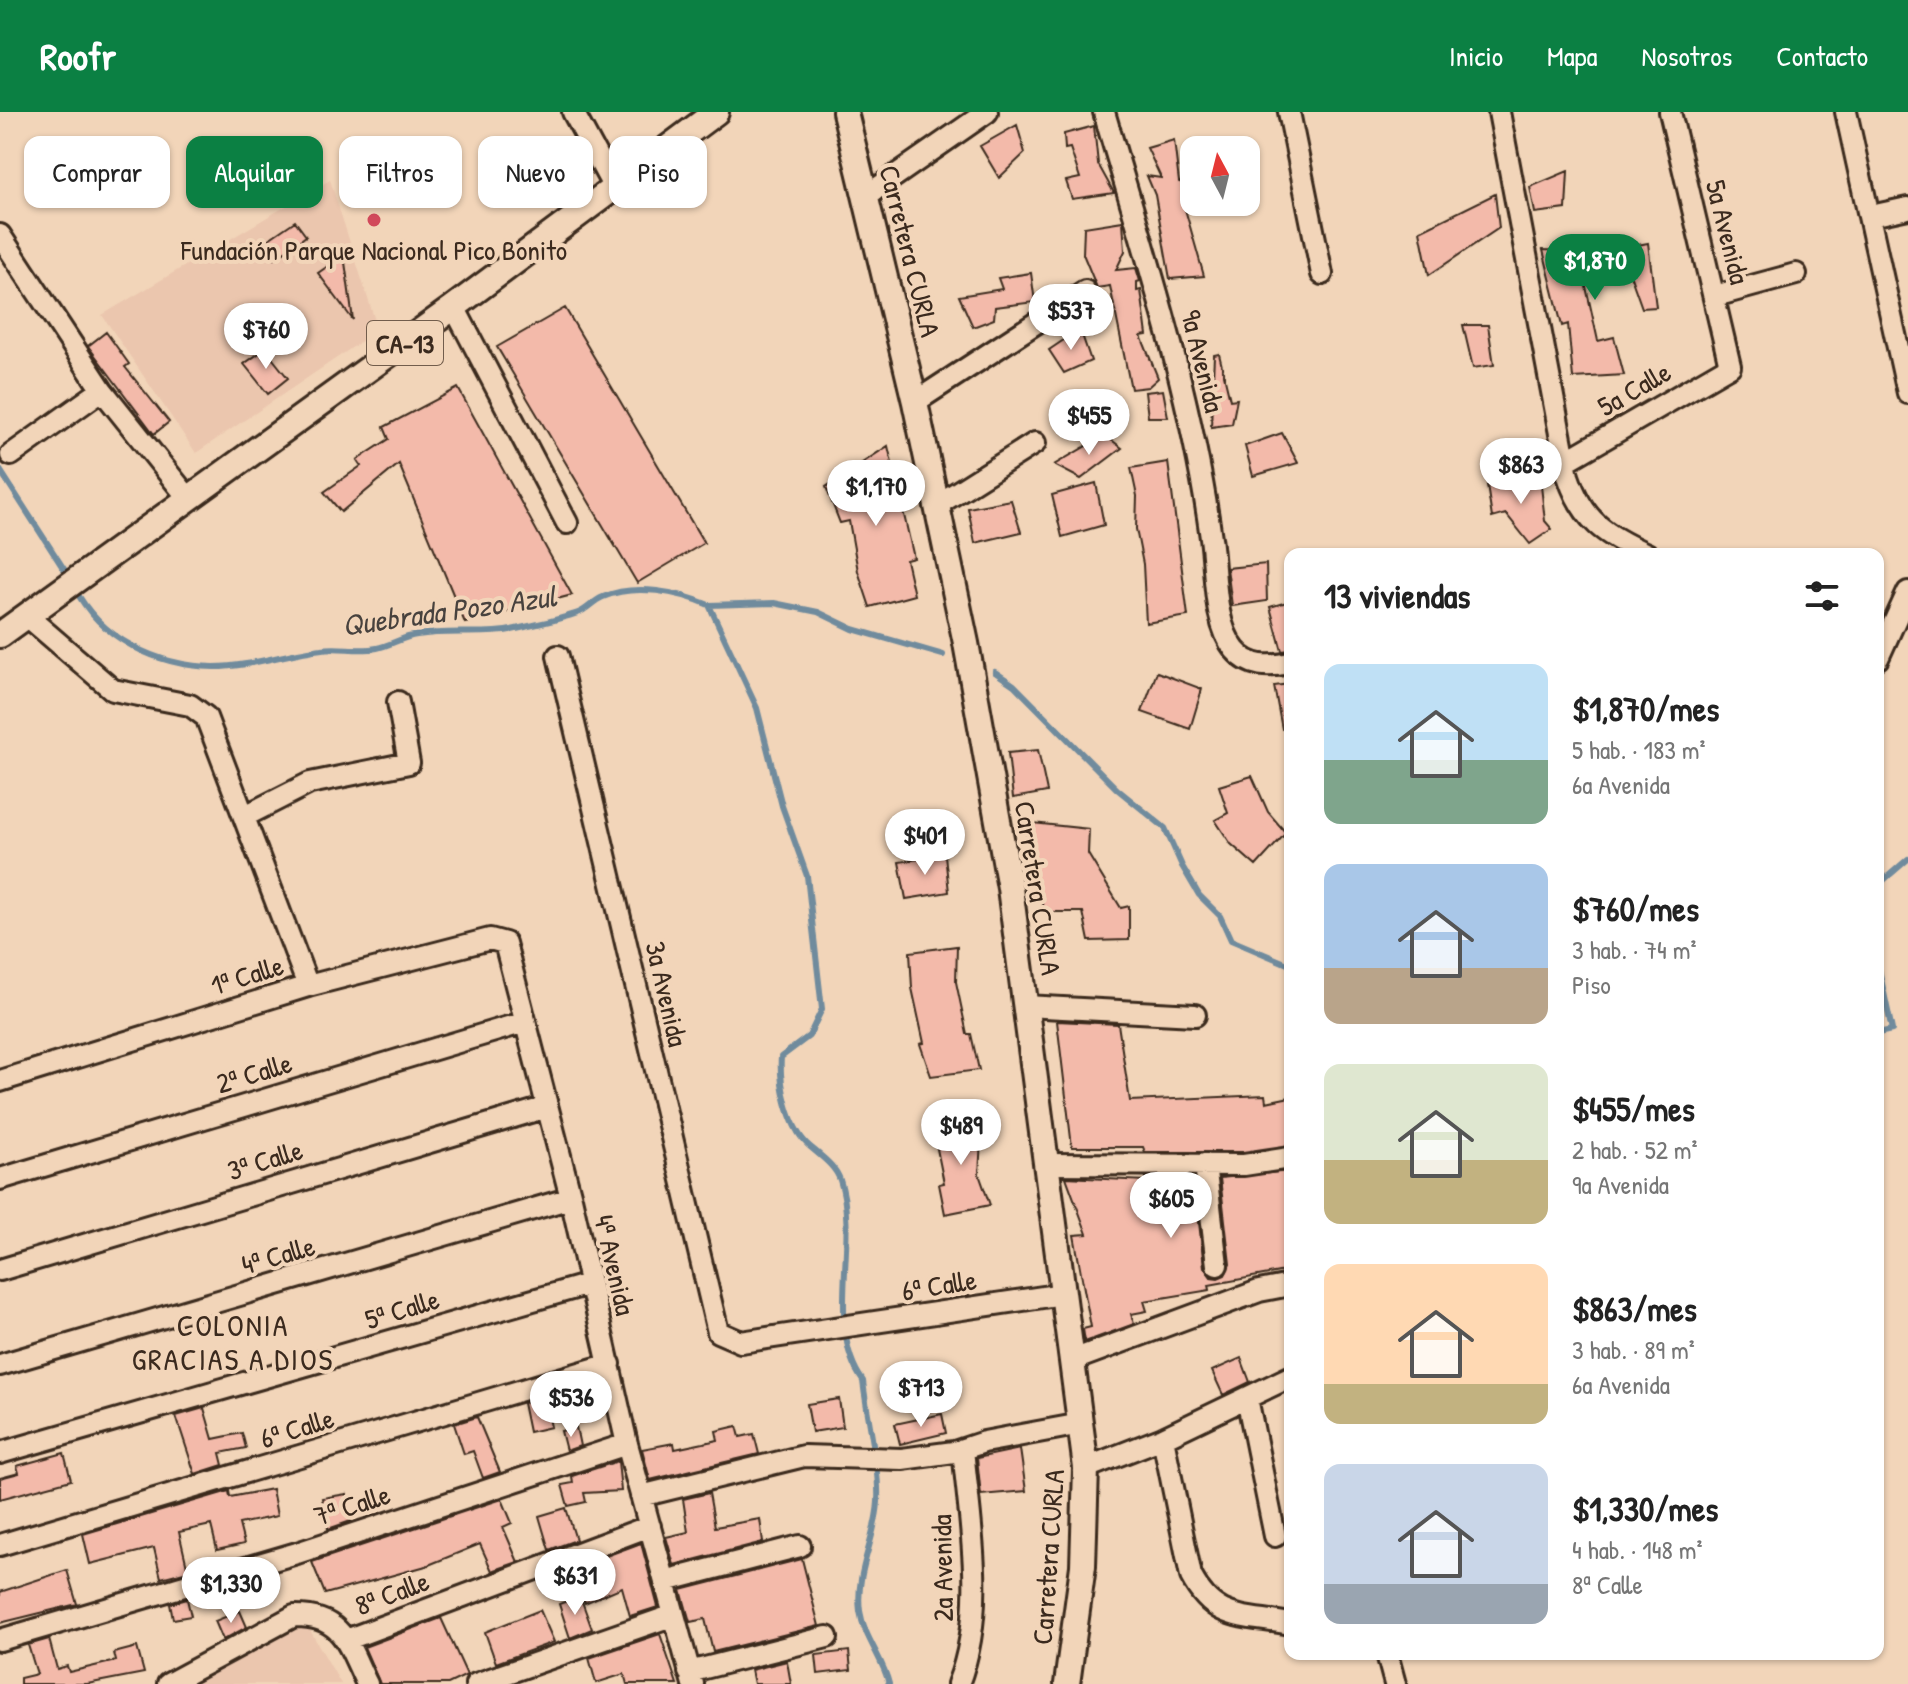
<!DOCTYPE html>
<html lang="es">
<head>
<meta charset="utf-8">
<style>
  :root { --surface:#fff; --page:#f6f6f6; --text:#222; --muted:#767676; --accent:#0b8043 }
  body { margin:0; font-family:"Patrick Hand",sans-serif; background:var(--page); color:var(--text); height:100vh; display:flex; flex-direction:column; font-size:30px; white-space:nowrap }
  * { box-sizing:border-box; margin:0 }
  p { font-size:26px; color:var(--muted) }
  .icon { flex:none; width:44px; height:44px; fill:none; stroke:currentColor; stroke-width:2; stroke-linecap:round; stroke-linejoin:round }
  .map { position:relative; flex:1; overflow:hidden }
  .details { position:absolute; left:1284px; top:436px; width:600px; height:1112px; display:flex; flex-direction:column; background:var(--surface); border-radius:16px; box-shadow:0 2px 6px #0004 }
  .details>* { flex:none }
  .banner { position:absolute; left:24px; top:24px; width:760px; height:72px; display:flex; gap:16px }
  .needle { width:52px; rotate:353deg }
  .buttons { position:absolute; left:1180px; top:24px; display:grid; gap:16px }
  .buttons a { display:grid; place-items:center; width:80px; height:80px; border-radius:16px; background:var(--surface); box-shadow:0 2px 6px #0004; font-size:40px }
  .price { position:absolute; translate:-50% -68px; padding:0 18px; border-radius:28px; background:#fff; color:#222; font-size:26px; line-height:52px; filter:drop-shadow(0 2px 4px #0008) }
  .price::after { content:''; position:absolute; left:50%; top:48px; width:24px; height:18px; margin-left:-12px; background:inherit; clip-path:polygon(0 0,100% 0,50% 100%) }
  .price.active { background:var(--accent); color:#fff }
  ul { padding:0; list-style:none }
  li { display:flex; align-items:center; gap:24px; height:200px; padding:0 40px }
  li span { display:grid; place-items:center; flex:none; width:224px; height:160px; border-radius:16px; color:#555 }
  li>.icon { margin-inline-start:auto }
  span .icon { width:96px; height:96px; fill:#fffc; stroke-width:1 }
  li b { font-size:34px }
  h2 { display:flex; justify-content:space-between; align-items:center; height:96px; padding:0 40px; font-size:34px }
  .tag { padding:0 28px; border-radius:16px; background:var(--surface); box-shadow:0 2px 6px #0004; font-size:28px; line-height:72px }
  .tag.active { background:var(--accent); color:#fff }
  header { display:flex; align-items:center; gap:48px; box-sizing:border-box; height:112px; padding:0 40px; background:var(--accent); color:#fff }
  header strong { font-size:38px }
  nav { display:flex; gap:44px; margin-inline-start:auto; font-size:28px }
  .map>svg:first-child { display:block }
  .built { fill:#ebc6ae }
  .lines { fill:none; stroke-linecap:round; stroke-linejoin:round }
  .stream { stroke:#6f8b9d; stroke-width:6 }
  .building { fill:#f3baaa; stroke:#3b2a1e; stroke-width:2 }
  .minor-casing { stroke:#3b2a1e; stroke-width:26 }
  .major-casing { stroke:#3b2a1e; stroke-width:30 }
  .minor { stroke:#f2d5b9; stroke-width:20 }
  .major { stroke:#f2d5b9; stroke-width:24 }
  .poi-dot { fill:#d1495b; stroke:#f2d5b9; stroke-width:3 }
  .labels { text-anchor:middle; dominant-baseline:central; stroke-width:8; stroke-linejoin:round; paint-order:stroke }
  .shield { fill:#f2d5b9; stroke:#725d4c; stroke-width:2 }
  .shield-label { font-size:26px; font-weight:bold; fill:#3b2a1e }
  .street-label { font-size:28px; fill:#3b2a1e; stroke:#f2d5b9 }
  .poi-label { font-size:28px; fill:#3b2a1e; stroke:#f2d5b9 }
  .water-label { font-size:30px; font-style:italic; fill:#48423e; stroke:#f2d5b9 }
  .neighbourhood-label { font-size:30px; letter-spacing:2px; fill:#3b2a1e; stroke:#f2d5b9 }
</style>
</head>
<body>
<header>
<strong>Roofr</strong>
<nav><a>Inicio</a><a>Mapa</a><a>Nosotros</a><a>Contacto</a></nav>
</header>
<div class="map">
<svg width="1908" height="1572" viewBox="0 0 1908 1572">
  <rect width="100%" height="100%" fill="#f2d5b9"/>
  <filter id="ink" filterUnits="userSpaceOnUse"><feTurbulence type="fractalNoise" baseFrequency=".0125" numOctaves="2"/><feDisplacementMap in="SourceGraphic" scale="16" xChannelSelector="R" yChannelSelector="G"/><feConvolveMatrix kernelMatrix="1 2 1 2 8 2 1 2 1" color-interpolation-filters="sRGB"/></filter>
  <g filter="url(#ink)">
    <path class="built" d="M 330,68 L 378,218 L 196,341 L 102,203 Z
      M 297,1507 L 307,1513 L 341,1572 L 181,1572 Z"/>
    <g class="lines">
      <path class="stream" d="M 0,358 L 69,465
        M 74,475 C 100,527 157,554 214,555 C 250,555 287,541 322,537 C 340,534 358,540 377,536 C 391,533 402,525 417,523 C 453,517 489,525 525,515 C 542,511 561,507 578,501 C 587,498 593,489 603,485 C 635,471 679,480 709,493 L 757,596 L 782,694 L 807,764 L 822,897 L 809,924 L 781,945 C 779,970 788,1013 807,1032 C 819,1043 835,1053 840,1068 C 860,1128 824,1216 863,1269 C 867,1304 880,1357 878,1390 C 876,1427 855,1460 860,1499 C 864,1526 883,1546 889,1572
        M 709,493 L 774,491 L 818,500 L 853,517 L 943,543
        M 995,560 L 1014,573 L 1117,677 L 1165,716 L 1182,754 L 1199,783 L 1220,804 L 1231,828 L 1290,853
        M 1878,773 L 1908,747
        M 1878,853 L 1892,918 L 1878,921"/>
    </g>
    <path class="building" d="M 1017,13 L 1025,41 L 999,66 L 980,34 Z
      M 1094,14 L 1098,52 L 1114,81 L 1072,87 L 1066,69 L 1080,66 L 1070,36 L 1065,37 L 1064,22 Z
      M 1174,28 L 1179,70 L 1184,71 L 1191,95 L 1185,97 L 1204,164 L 1170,167 L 1155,83 L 1147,64 L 1161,66 L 1147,36 Z
      M 1568,59 L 1566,97 L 1535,101 L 1530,75 Z
      M 1495,82 L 1499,116 L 1429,163 L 1420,119 Z
      M 295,109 L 306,124 L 274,147 L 263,131 Z
      M 1123,109 L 1125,139 L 1116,158 L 1136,156 L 1140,169 L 1137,170 L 1137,179 L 1141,178 L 1147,223 L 1141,224 L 1158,266 L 1148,275 L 1131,277 L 1110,174 L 1097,176 L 1083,142 L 1084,115 Z
      M 1648,131 L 1656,195 L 1642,196 L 1628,157 L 1585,170 L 1598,229 L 1614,225 L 1624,263 L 1573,266 L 1568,212 L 1562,214 L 1543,138 L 1623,141 L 1622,136 Z
      M 344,143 L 353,208 L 318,161 Z
      M 1031,161 L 1035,190 L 995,195 L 994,207 L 973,215 L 959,184 L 1002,177 L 998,166 Z
      M 565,196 L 704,431 L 637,471 L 497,235 Z
      M 1463,213 L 1488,213 L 1494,253 L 1473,256 Z
      M 1080,217 L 1091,249 L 1064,261 L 1049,238 Z
      M 106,220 L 129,252 L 125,255 L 169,310 L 154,322 L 88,234 Z
      M 265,237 L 288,266 L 268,282 L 244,252 Z
      M 1219,242 L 1230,288 L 1237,287 L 1232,312 L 1211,315 L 1214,243 Z
      M 458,276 L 572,483 L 465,511 L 399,352 L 341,400 L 324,380 L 361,354 L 357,348 L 389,327 L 384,315 Z
      M 1163,278 L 1168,305 L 1148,305 L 1145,280 Z
      M 1282,321 L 1298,351 L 1253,364 L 1245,334 Z
      M 1105,323 L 1122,336 L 1081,367 L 1054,353 Z
      M 888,334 L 914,446 L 906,448 L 914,483 L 870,495 L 858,459 L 849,409 L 840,411 L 826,375 Z
      M 1168,350 L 1188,504 L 1146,511 L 1143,452 L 1136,417 L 1137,384 L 1131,356 Z
      M 1540,365 L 1545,409 L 1552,417 L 1530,432 L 1506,402 L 1492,406 L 1487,373 Z
      M 1096,371 L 1104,413 L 1062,425 L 1052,383 Z
      M 1011,388 L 1021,420 L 975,431 L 968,396 Z
      M 1266,452 L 1267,489 L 1232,494 L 1227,456 Z
      M 1290,489 L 1290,538 L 1282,539 L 1270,495 Z
      M 1157,560 L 1202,577 L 1190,617 L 1142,600 Z
      M 1290,572 L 1290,617 L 1282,617 L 1274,574 Z
      M 1038,638 L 1047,680 L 1013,686 L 1008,641 Z
      M 1252,664 L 1268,700 L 1286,721 L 1256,754 L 1231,732 L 1215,708 L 1228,701 L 1219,674 Z
      M 1023,710 L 1089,717 L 1088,742 L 1121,796 L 1129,794 L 1129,828 L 1089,829 L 1083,800 L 1044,800 Z
      M 945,743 L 949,780 L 906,787 L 899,750 Z
      M 957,834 L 956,870 L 967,922 L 971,922 L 979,958 L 931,964 L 920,932 L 924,931 L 912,876 L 910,840 Z
      M 1057,909 L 1118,912 L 1130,989 L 1265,983 L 1266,990 L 1290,985 L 1290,1033 L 1243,1040 L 1145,1040 L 1143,1035 L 1072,1035 Z
      M 982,1011 L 979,1062 L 990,1093 L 945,1102 L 939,1072 L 944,1071 L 933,1017 Z
      M 1290,1059 L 1290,1158 L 1209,1173 L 1210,1178 L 1144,1189 L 1147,1199 L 1131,1202 L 1134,1212 L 1085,1230 L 1083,1217 L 1091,1215 L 1074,1123 L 1087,1122 L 1066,1065 L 1146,1069 L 1146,1066 L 1194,1066 L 1204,1155 L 1211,1165 L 1218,1166 L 1225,1163 L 1230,1152 L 1220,1066 Z
      M 1241,1246 L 1250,1270 L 1223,1283 L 1212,1259 Z
      M 545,1287 L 551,1315 L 529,1320 L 523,1291 Z
      M 839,1287 L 843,1315 L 812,1320 L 807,1292 Z
      M 204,1296 L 213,1327 L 242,1321 L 246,1336 L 220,1341 L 223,1353 L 195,1362 L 176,1304 Z
      M 942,1302 L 946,1321 L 900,1332 L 895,1312 Z
      M 477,1305 L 500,1360 L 483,1366 L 473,1339 L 464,1342 L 454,1312 Z
      M 737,1314 L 740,1325 L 754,1322 L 759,1342 L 650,1368 L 642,1337 L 674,1331 L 675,1337 L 718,1328 L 716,1319 Z
      M 576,1315 L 580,1334 L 566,1339 L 561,1319 Z
      M 1020,1337 L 1026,1379 L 981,1383 L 977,1346 Z
      M 64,1341 L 71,1368 L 0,1387 L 0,1366 L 19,1361 L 17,1354 Z
      M 618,1349 L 621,1379 L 584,1381 L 586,1390 L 568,1394 L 562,1373 L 573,1371 L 572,1364 Z
      M 272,1377 L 277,1404 L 239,1412 L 244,1432 L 217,1438 L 211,1413 L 179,1420 L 188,1459 L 161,1466 L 154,1436 L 90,1452 L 83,1422 L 229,1379 L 230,1385 Z
      M 709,1381 L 715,1415 L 760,1407 L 763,1430 L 674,1453 L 666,1425 L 688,1420 L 683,1387 Z
      M 347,1382 L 351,1409 L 328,1417 L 322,1386 Z
      M 502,1387 L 512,1411 L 503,1415 L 518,1450 L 492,1459 L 480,1432 L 426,1454 L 325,1482 L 312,1450 Z
      M 566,1396 L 576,1428 L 549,1438 L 539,1404 Z
      M 641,1431 L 658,1495 L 630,1504 L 622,1475 L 585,1491 L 571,1457 Z
      M 802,1447 L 819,1514 L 713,1540 L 705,1507 L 690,1510 L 681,1478 Z
      M 67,1458 L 77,1492 L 0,1511 L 0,1480 Z
      M 580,1484 L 592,1517 L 570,1526 L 559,1492 Z
      M 187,1487 L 191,1504 L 173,1507 L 170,1492 Z
      M 540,1498 L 554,1530 L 496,1551 L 485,1520 Z
      M 240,1499 L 247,1515 L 223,1528 L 215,1509 Z
      M 441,1506 L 467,1563 L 448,1572 L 380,1572 L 364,1535 Z
      M 660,1522 L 677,1572 L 627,1572 L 624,1562 L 596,1571 L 589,1546 Z
      M 49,1527 L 57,1557 L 67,1554 L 69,1560 L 116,1549 L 114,1541 L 137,1535 L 144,1561 L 87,1572 L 20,1572 L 20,1566 L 37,1562 L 28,1533 Z
      M 849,1539 L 851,1558 L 818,1562 L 816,1543 Z
      M 787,1549 L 791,1572 L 754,1572 L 751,1558 Z"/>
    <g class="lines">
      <defs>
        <path id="minor" d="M 573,0 L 613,74
          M 1104,0 C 1145,141 1191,280 1211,426 C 1216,459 1213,511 1235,538 C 1250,556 1269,555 1290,551
          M 1289,0 L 1322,162
          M 1499,0 L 1568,364 C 1583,409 1605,423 1647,442
          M 1846,0 L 1908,281
          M 866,84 L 987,0
          M 1871,104 L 1908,96
          M 0,123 L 102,278 L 189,387
          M 1715,184 L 1796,162
          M 454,195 L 567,411
          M 915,290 L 1085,179
          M 11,343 L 102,278
          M 1566,349 L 1730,254 L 1670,0
          M 937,393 L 1035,331
          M 27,504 L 113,578 L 190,593 L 206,605 L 308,874
          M 558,544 L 718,1220 L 741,1230 L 1063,1182
          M 1878,546 L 1908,480
          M 245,704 L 310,671 L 409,651 L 398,590
          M 1025,894 L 1195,903
          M 0,969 L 308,874 L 490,827 L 505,831 L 571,1086 L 627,1332 L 693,1572
          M 1045,1052 L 1244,1053 L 1290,1046
          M 1205,1052 L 1217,1153
          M 0,1067 L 525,910
          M 0,1158 L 547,995
          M 1073,1248 L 1259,1179 L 1290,1173
          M 0,1253 L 571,1086
          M 1247,1286 L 1275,1424
          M 1163,1326 L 1191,1464 C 1215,1510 1243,1503 1290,1512
          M 0,1341 L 589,1172
          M 1086,1356 L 1163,1326 L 1290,1265
          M 641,1384 L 804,1344 L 902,1347 L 954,1340 L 984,1330 L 1081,1312
          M 0,1433 L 610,1252
          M 665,1469 L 800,1434
          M 0,1528 L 297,1441 L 627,1332
          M 346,1528 L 650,1414
          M 1387,1542 L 1395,1572
          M 689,1560 L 827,1525
          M 168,1572 L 294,1504 C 343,1503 348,1533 367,1572
          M 476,1572 L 674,1503
          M 958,1572 C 987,1498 970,1414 963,1337"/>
        <path id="major" d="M 845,0 L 915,290 L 966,531 L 1010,776 L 1086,1356 L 1083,1454 L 1067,1572
          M 0,523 L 454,195 L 716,0"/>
      </defs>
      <use href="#minor" class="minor-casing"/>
      <use href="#major" class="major-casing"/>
      <use href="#minor" class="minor"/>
      <use href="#major" class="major"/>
    </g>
  </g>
  <circle class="poi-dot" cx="374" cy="108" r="8"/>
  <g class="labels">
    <rect class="shield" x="367" y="209" width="76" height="44" rx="6"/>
    <g class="shield-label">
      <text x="405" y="231">CA-13</text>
    </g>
    <g class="street-label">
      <text transform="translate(1728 120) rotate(76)">5a Avenida</text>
      <text transform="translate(910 139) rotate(76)">Carretera CURLA</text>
      <text transform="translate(1203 249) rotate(76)">9a Avenida</text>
      <text transform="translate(1634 277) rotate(-30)">5a Calle</text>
      <text transform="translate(1038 776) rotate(81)">Carretera CURLA</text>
      <text transform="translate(247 863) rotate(-17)">1ª Calle</text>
      <text transform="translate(667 882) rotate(77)">3a Avenida</text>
      <text transform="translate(254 961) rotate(-17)">2ª Calle</text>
      <text transform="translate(265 1048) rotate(-17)">3ª Calle</text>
      <text transform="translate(278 1143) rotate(-16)">4ª Calle</text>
      <text transform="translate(615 1153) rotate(77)">4ª Avenida</text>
      <text transform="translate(939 1173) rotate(-9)">6ª Calle</text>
      <text transform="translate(402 1197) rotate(-17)">5ª Calle</text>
      <text transform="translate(297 1316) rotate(-17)">6ª Calle</text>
      <text transform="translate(352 1393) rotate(-18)">7ª Calle</text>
      <text transform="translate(1048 1445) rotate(-86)">Carretera CURLA</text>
      <text transform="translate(942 1456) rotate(-91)">2a Avenida</text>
      <text transform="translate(392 1481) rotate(-21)">8ª Calle</text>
    </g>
    <g class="poi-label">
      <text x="374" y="138">Fundación Parque Nacional Pico Bonito</text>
    </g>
    <g class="water-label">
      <text transform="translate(449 498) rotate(-8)">Quebrada Pozo Azul</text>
    </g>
    <g class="neighbourhood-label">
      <text x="233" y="1213">COLONIA<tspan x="233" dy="34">GRACIAS A DIOS</tspan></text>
    </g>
  </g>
</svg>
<div class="buttons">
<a><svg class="needle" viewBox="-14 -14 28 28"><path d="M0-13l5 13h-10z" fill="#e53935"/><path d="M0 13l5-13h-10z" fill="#767676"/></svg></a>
</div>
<b class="price active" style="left:1595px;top:190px">$1,870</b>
<b class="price" style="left:1071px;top:240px">$537</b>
<b class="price" style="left:266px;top:259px">$760</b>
<b class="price" style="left:1089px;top:345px">$455</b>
<b class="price" style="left:1521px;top:394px">$863</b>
<b class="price" style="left:876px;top:416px">$1,170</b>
<b class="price" style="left:925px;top:765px">$401</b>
<b class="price" style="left:961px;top:1055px">$489</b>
<b class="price" style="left:1171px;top:1128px">$605</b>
<b class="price" style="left:921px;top:1317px">$713</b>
<b class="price" style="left:571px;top:1327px">$536</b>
<b class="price" style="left:575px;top:1505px">$631</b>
<b class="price" style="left:231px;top:1513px">$1,330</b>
<div class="banner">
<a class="tag">Comprar</a>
<a class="tag active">Alquilar</a>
<a class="tag">Filtros</a>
<a class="tag">Nuevo</a>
<a class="tag">Piso</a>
</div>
<section class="details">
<h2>13 viviendas<svg class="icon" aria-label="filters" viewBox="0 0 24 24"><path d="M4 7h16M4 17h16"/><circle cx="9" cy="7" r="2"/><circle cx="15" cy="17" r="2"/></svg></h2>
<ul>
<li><span style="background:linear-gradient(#bfe0f5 60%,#7fa58c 0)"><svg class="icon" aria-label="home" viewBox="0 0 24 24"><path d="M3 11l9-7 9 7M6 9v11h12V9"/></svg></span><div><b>$1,870/mes</b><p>5 hab. · 183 m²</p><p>6a Avenida</p></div></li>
<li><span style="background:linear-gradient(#a9c7e8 65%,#b9a48a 0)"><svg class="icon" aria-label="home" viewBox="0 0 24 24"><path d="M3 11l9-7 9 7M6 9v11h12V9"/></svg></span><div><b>$760/mes</b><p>3 hab. · 74 m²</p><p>Piso</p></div></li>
<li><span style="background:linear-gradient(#dfe7d0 60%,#c2b280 0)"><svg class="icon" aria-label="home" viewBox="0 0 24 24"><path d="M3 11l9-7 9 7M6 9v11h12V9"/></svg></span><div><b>$455/mes</b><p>2 hab. · 52 m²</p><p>9a Avenida</p></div></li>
<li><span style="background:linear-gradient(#ffd9b3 75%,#c2b280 0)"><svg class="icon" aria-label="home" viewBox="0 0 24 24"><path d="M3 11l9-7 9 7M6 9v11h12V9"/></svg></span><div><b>$863/mes</b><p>3 hab. · 89 m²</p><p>6a Avenida</p></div></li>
<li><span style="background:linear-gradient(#c9d6e8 75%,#9aa5b1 0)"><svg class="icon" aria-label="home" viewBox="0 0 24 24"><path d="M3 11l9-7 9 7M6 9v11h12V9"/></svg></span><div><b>$1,330/mes</b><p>4 hab. · 148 m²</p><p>8ª Calle</p></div></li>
</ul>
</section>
</div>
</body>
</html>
